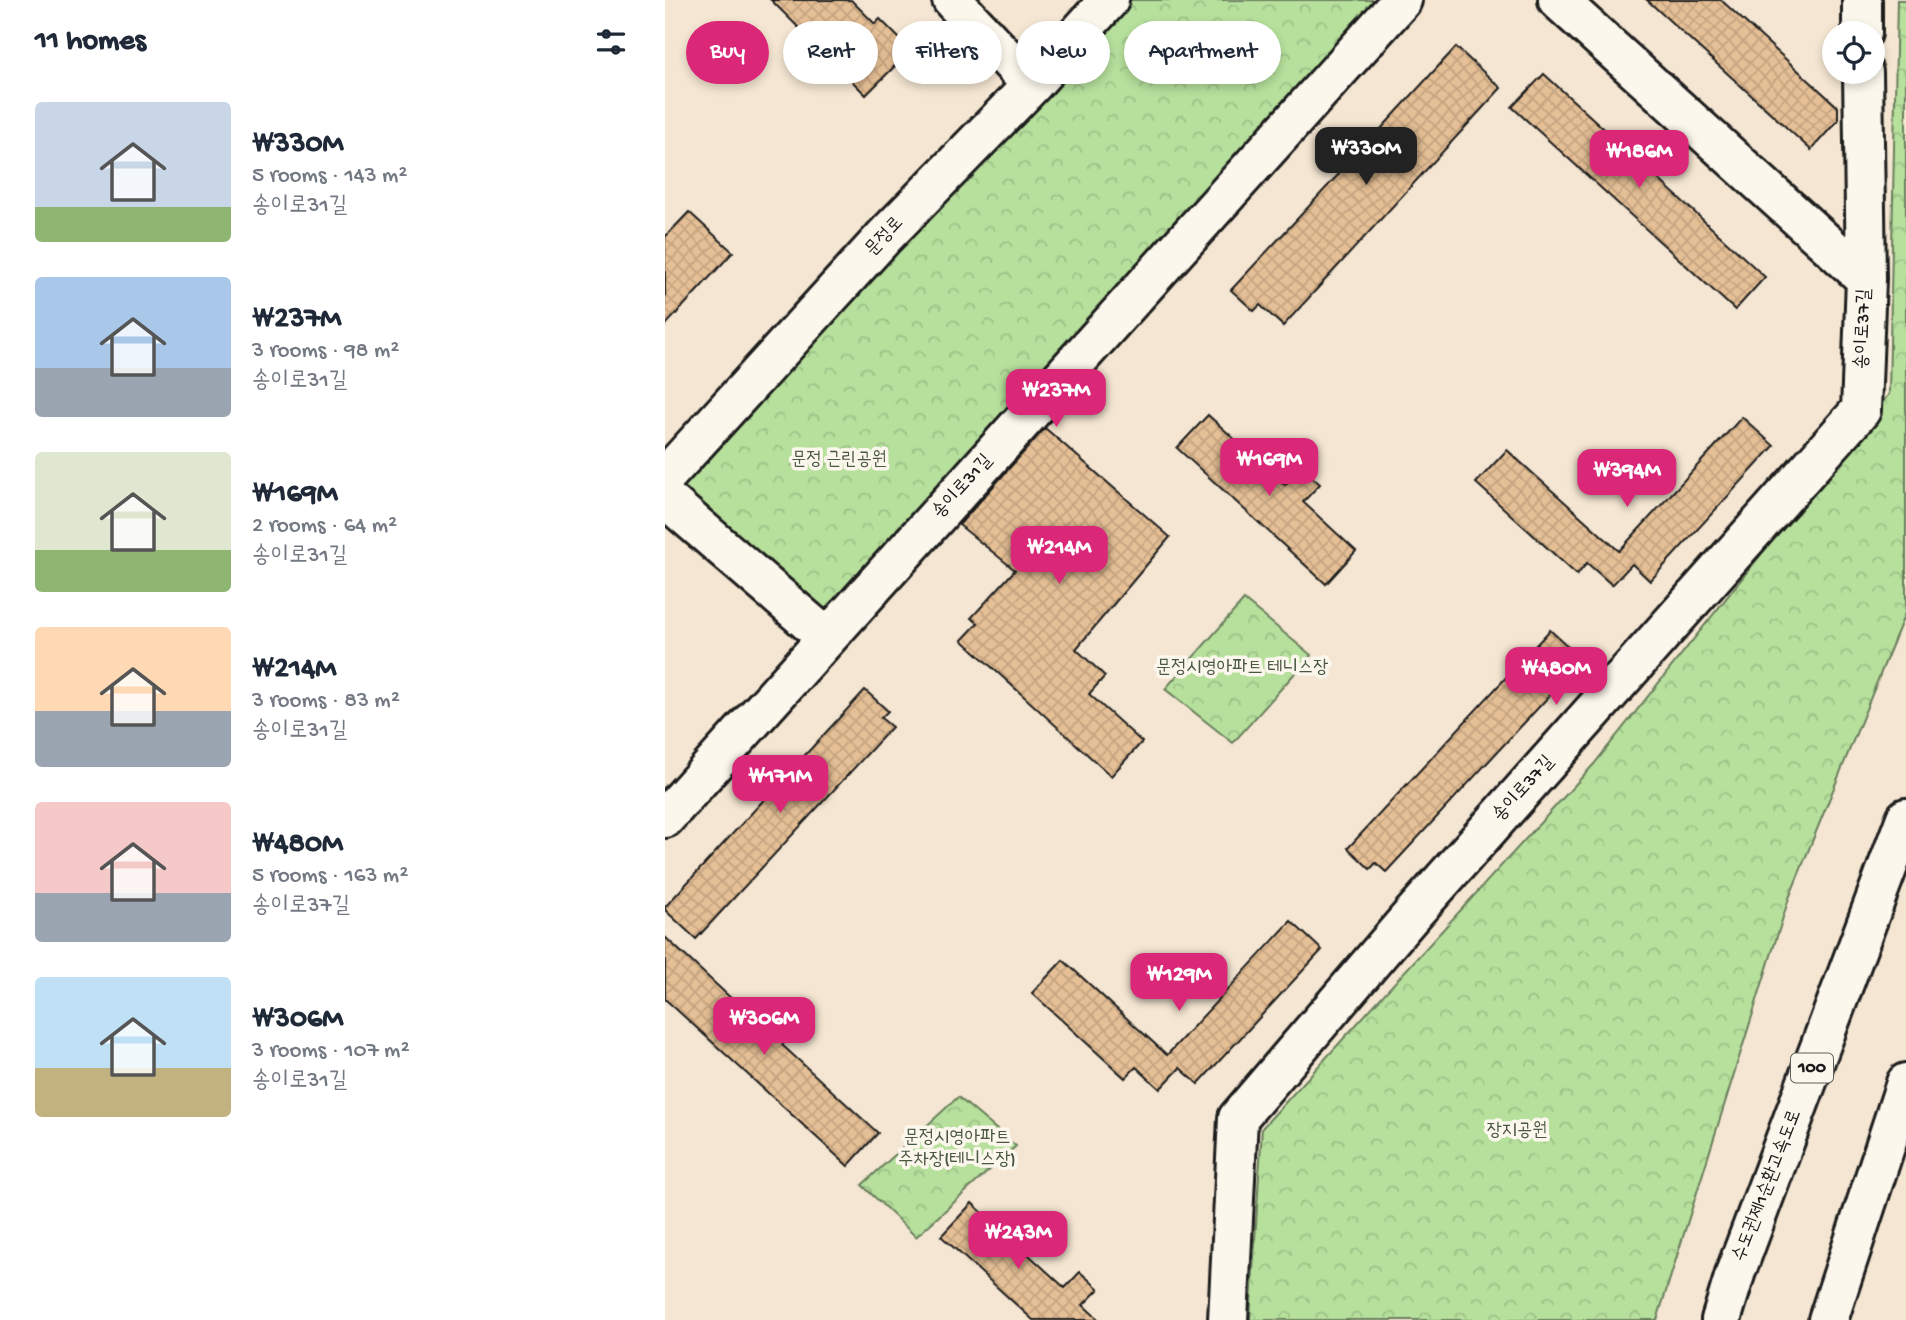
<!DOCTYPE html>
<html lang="en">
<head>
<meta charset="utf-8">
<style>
  :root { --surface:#fff; --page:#f6f6f7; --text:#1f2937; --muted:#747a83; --accent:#db2777 }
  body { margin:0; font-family:"Gochi Hand","Poor Story",sans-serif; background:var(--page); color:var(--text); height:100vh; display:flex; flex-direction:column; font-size:26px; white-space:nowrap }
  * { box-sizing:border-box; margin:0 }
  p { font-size:23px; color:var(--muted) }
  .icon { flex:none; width:38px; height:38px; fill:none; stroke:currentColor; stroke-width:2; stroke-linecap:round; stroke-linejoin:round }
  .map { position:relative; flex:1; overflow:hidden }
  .side { display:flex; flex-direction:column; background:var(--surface); width:665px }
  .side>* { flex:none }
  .guide { position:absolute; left:21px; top:21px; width:665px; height:63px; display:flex; gap:14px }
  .fabs { position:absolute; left:1157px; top:21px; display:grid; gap:14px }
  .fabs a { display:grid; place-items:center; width:63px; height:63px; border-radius:50%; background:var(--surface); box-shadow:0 4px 10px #0003; font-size:35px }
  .price { position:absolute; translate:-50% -60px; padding:0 16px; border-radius:14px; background:var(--accent); color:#fff; font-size:23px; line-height:46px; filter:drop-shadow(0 2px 4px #0008) }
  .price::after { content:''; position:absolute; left:50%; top:42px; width:21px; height:16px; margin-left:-10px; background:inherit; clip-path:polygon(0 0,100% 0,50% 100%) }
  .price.current { background:#222; color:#fff }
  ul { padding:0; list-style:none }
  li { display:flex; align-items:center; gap:21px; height:175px; padding:0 35px }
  li span { display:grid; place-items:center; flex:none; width:196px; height:140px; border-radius:7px; color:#555 }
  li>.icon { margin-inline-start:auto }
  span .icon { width:84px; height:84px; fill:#fffc; stroke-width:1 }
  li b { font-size:30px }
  h2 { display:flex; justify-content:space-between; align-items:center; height:84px; padding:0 35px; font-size:30px }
  .tag { padding:0 24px; border-radius:32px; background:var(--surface); box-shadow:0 4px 10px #0003; font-size:24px; line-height:63px }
  .tag.current { background:var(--accent); color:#fff }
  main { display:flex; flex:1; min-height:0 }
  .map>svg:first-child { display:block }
  .park { fill:url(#park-crowns); stroke:#697e5c; stroke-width:2 }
  .building { fill:url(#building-cross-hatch); stroke:#1c1c1c; stroke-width:2 }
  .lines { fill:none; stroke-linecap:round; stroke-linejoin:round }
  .minor-casing { stroke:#1c1c1c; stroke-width:44 }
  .highway-casing { stroke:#1c1c1c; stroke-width:44 }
  .minor { stroke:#fbf7ec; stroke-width:38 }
  .highway { stroke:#fbf7ec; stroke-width:38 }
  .labels { text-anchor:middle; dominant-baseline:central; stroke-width:7; stroke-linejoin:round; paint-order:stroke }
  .shield { fill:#fbf7ec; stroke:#5f5e5a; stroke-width:2 }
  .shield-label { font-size:18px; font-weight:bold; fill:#1c1c1c }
  .street-label { font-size:19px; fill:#1c1c1c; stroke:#fbf7ec }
  .park-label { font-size:19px; fill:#4a5742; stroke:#fbf7ec }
</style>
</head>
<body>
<main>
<section class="side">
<h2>11 homes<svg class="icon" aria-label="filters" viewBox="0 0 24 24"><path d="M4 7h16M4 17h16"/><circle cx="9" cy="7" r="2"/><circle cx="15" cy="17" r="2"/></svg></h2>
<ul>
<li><span style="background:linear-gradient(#c9d6e8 75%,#8fb573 0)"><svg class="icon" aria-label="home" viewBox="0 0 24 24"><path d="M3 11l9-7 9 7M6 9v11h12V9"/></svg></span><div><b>₩330M</b><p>5 rooms · 143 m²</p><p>송이로31길</p></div></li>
<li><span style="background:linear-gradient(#a9c7e8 65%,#9aa5b1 0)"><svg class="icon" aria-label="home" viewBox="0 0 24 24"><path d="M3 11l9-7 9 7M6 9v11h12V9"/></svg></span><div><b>₩237M</b><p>3 rooms · 98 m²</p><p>송이로31길</p></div></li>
<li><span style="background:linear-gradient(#dfe7d0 70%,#8fb573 0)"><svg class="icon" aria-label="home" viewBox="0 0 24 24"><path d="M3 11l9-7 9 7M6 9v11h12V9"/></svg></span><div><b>₩169M</b><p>2 rooms · 64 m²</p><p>송이로31길</p></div></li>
<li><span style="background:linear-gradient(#ffd9b3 60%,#9aa5b1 0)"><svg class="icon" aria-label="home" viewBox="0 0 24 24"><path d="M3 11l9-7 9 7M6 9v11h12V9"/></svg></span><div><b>₩214M</b><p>3 rooms · 83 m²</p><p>송이로31길</p></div></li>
<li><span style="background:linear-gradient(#f6c9c9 65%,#9aa5b1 0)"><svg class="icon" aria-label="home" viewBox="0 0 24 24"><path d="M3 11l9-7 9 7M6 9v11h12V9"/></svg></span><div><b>₩480M</b><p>5 rooms · 163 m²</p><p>송이로37길</p></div></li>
<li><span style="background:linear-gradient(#bfe0f5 65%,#c2b280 0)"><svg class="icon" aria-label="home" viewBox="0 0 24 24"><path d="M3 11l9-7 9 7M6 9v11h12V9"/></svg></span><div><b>₩306M</b><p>3 rooms · 107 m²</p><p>송이로31길</p></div></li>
</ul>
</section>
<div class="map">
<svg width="1241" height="1320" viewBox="0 0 1241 1320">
  <defs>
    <pattern id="park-crowns" width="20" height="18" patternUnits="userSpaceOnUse" patternTransform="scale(1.75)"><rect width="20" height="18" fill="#b6e09c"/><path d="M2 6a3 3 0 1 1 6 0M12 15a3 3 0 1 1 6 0" fill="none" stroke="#9cc086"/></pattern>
    <pattern id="building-cross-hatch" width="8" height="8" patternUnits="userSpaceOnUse" patternTransform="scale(1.75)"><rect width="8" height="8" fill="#e5bf95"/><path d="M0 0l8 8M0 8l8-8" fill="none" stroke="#c4a480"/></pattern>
  </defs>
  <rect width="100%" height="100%" fill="#f4e6d2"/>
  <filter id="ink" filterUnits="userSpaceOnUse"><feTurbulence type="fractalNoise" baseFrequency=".0143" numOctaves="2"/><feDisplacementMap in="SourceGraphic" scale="14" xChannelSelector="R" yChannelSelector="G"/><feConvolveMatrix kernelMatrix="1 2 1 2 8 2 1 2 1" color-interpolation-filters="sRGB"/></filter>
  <g filter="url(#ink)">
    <path class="park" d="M 464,0 L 727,0 L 163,624 L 7,492 L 237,241 L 384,88 Z
      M 1232,0 L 1241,0 L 1241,611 L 1124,898 L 992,1320 L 585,1320 L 597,1128 L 929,764 L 1224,394 Z
      M 579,600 L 646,655 L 568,743 L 500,689 Z
      M 293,1097 L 351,1146 L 251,1237 L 197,1185 Z"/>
    <path class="building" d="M 106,0 L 186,0 L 210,24 L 215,19 L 246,50 L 201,95 Z
      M 982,0 L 1056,0 L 1173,107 L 1173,120 L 1146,150 Z
      M 791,47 L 836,88 L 618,326 L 595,305 L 589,311 L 566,290 L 674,174 L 654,155 L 671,136 L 692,155 Z
      M 879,74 L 972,159 L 987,142 L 1006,159 L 990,176 L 1100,277 L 1070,310 L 847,107 Z
      M 24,212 L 68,252 L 0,326 L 0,237 Z
      M 543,415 L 620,485 L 636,467 L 655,484 L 638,502 L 691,551 L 661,584 L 512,448 Z
      M 1077,417 L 1109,446 L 985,581 L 967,564 L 947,585 L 922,563 L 912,575 L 811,483 L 842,450 L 954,551 Z
      M 380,428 L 505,537 L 411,649 L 440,676 L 424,694 L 477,742 L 446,776 L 297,640 L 313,623 L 306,618 L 350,570 L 294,525 Z
      M 885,630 L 907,650 L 901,657 L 911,667 L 721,872 L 711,863 L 705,869 L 683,848 Z
      M 200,690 L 223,711 L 216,718 L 227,727 L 31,939 L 0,910 L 0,907 Z
      M 626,921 L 657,950 L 533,1084 L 515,1068 L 495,1089 L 471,1067 L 460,1078 L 367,993 L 398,960 L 502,1055 Z
      M 0,937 L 98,1028 L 112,1012 L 131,1029 L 117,1045 L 213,1133 L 183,1166 L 0,999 Z
      M 307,1203 L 400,1288 L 415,1272 L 434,1289 L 418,1305 L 434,1320 L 368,1320 L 276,1236 Z"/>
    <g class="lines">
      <defs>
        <path id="minor" d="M 287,0 L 367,85
          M 893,0 L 1201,279
          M 1197,0 L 1197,33
          M 0,477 L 219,237 L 367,85 L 444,0
          M 0,498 L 162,638
          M 0,818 L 737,0
          M 563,1320 L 573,1118 L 745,917 L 1196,410 L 1201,279 L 1198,72"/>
        <path id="highway" d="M 1056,1320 L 1071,1271 L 1241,818
          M 1163,1320 L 1241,1083"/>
      </defs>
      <use href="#minor" class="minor-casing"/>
      <use href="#highway" class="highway-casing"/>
      <use href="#minor" class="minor"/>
      <use href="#highway" class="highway"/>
    </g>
  </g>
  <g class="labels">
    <rect class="shield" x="1126" y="1053.5" width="42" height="29" rx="5"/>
    <g class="shield-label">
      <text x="1147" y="1068">100</text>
    </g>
    <g class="street-label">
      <text transform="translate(220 237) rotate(-47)">문정로</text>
      <text transform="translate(1199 329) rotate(-88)">송이로37길</text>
      <text transform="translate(298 487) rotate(-48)">송이로31길</text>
      <text transform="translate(859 789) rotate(-48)">송이로37길</text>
      <text transform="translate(1103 1186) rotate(-69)">수도권제1순환고속도로</text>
    </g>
    <g class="park-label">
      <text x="174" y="460">문정 근린공원</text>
      <text x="577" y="668">문정시영아파트 테니스장</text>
      <text x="852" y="1131">장지공원</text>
      <text x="292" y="1138">문정시영아파트<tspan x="292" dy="22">주차장(테니스장)</tspan></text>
    </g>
  </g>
</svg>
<div class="fabs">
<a><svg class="icon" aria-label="locate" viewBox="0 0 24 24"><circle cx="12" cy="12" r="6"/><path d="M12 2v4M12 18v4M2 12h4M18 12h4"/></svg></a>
</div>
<b class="price current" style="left:701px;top:187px">₩330M</b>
<b class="price" style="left:974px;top:190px">₩186M</b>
<b class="price" style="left:391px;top:429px">₩237M</b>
<b class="price" style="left:604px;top:498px">₩169M</b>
<b class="price" style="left:962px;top:509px">₩394M</b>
<b class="price" style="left:394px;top:586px">₩214M</b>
<b class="price" style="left:891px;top:707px">₩480M</b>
<b class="price" style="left:115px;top:815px">₩171M</b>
<b class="price" style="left:514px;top:1013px">₩129M</b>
<b class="price" style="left:99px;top:1057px">₩306M</b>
<b class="price" style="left:353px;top:1271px">₩243M</b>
<div class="guide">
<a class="tag current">Buy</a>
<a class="tag">Rent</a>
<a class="tag">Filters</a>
<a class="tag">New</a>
<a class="tag">Apartment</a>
</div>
</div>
</main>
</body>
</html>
